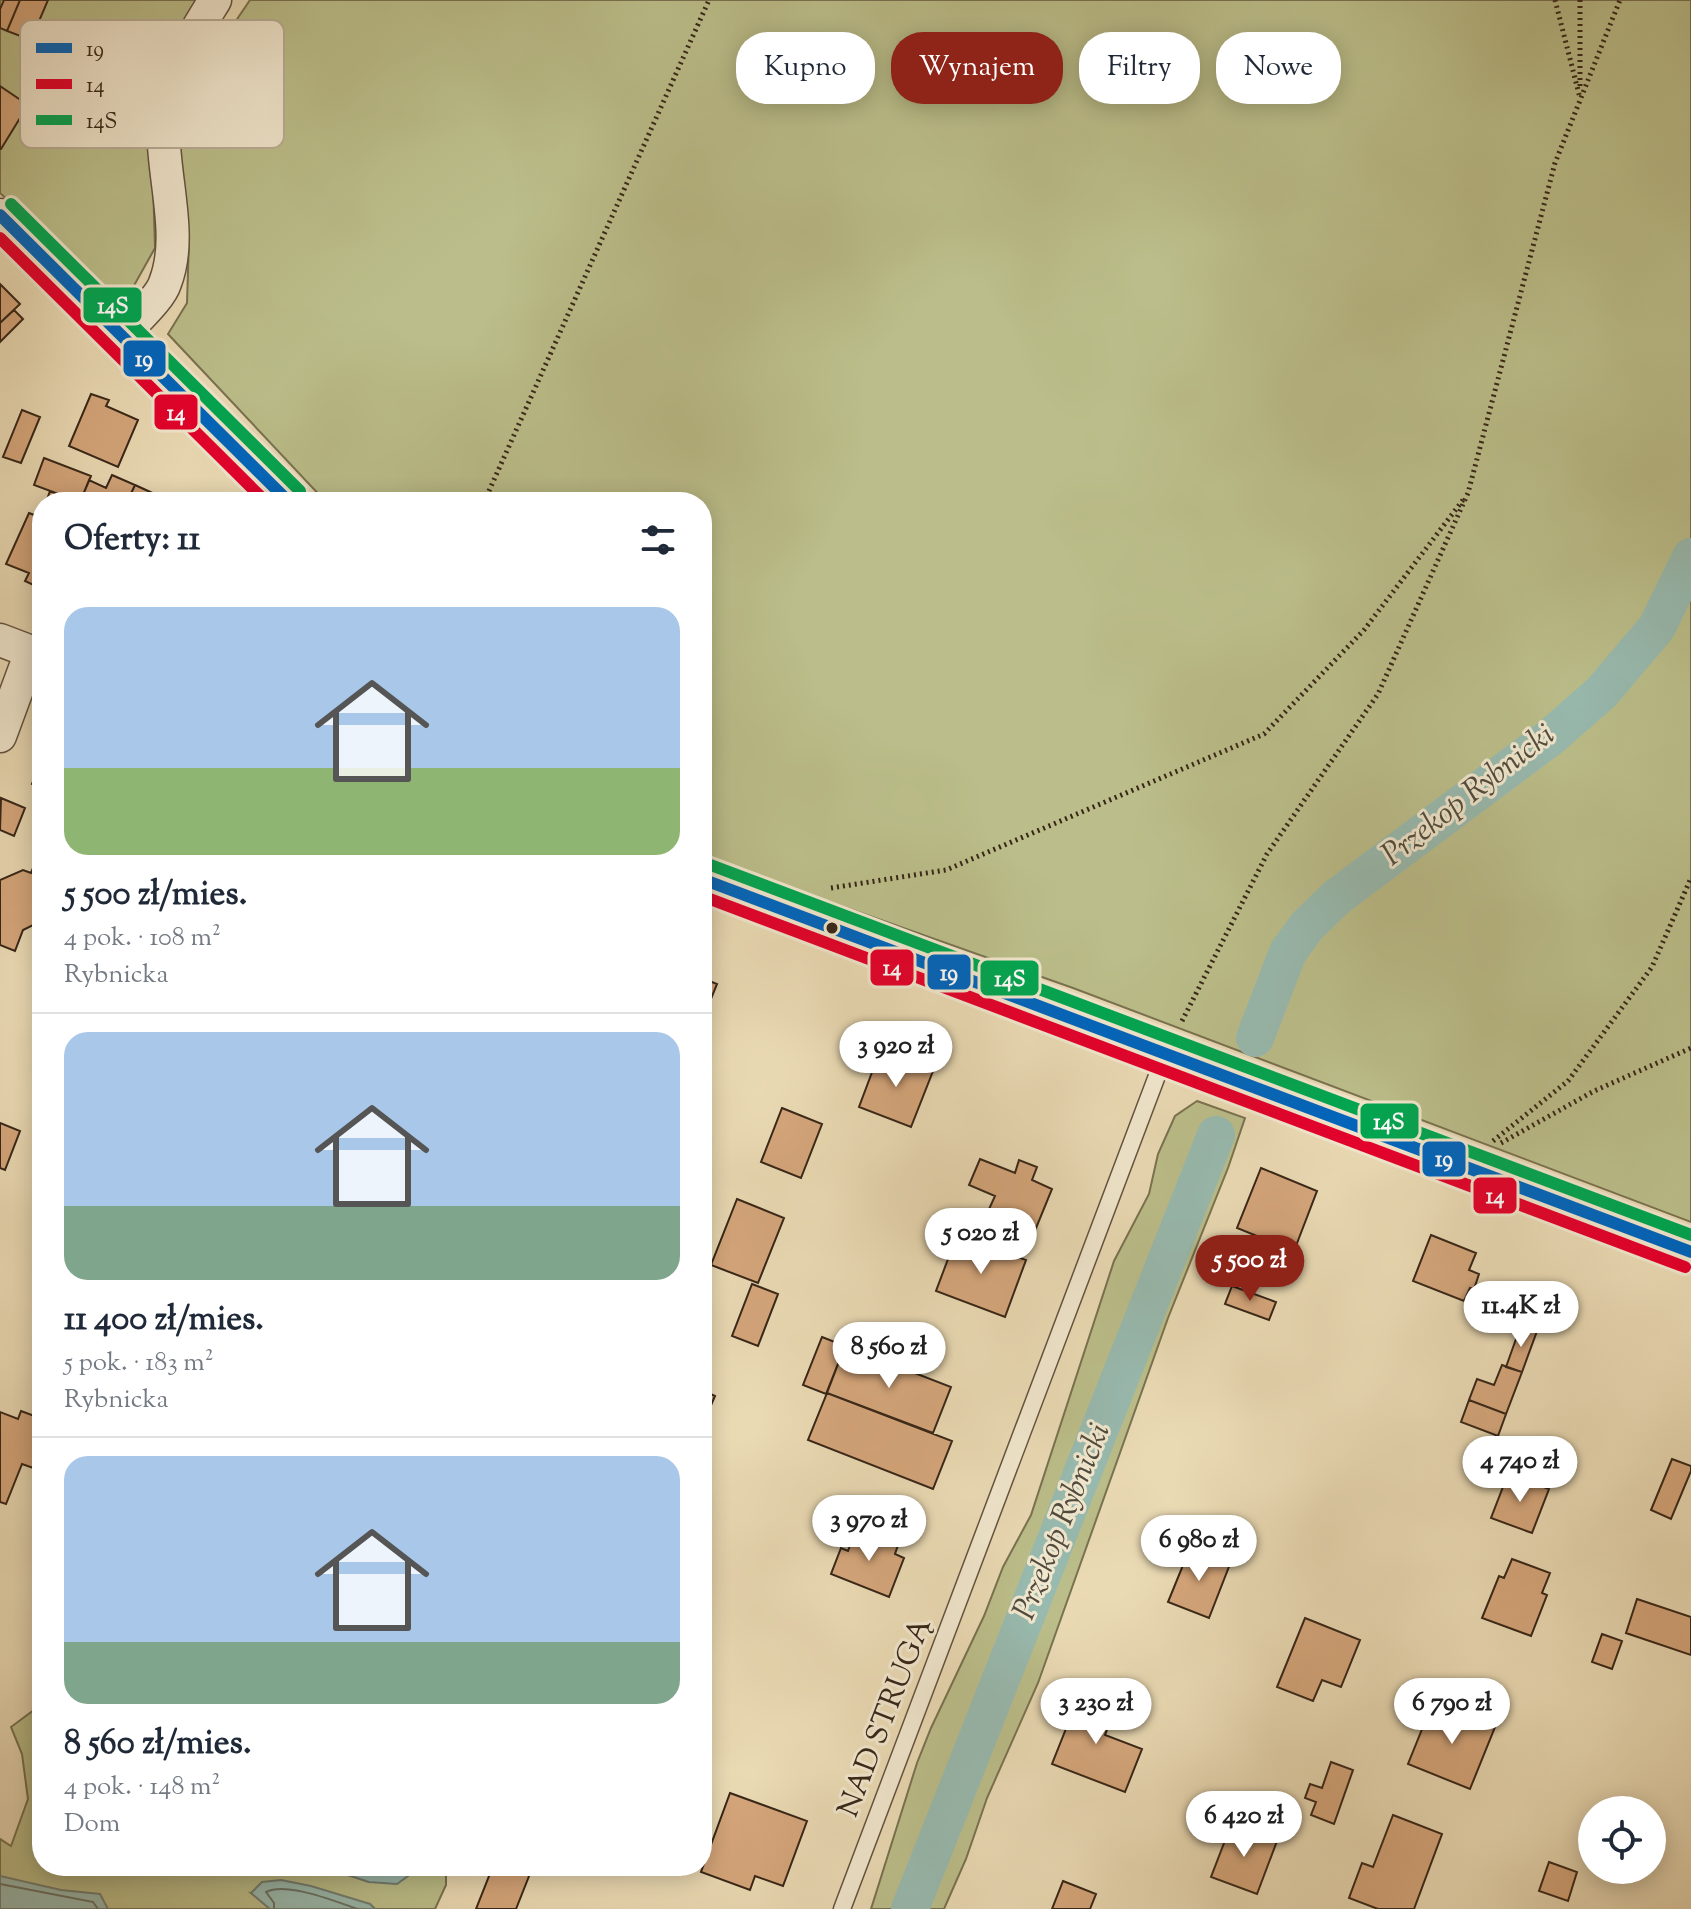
<!DOCTYPE html>
<html lang="pl">
<head>
<meta charset="utf-8">
<style>
  :root { --surface:#fff; --page:#f6f6f7; --text:#1f2937; --muted:#747a83; --line:#e0e1e3; --accent:#8f2418 }
  body { margin:0; font-family:"Sorts Mill Goudy",serif; background:var(--page); color:var(--text); height:100vh; display:flex; flex-direction:column; font-size:30px; white-space:nowrap }
  * { box-sizing:border-box; margin:0 }
  p { font-size:26px; color:var(--muted) }
  .icon { flex:none; width:44px; height:44px; fill:none; stroke:currentColor; stroke-width:2; stroke-linecap:round; stroke-linejoin:round }
  .map { position:relative; flex:1; overflow:hidden }
  .details { position:absolute; left:32px; top:492px; width:680px; height:1384px; display:flex; flex-direction:column; background:var(--surface); border-radius:32px; box-shadow:0 4px 20px #0003 }
  .details>* { flex:none }
  .guide { position:absolute; left:736px; top:32px; width:760px; height:72px; display:flex; gap:16px }
  .buttons { position:absolute; left:1578px; top:1796px; display:grid; gap:16px }
  .buttons a { display:grid; place-items:center; width:88px; height:88px; border-radius:50%; background:var(--surface); box-shadow:0 4px 20px #0003; font-size:40px }
  .price { position:absolute; translate:-50% -68px; padding:0 18px; border-radius:28px; background:#fff; color:#222; font-size:26px; line-height:52px; filter:drop-shadow(0 2px 4px #0008) }
  .price::after { content:''; position:absolute; left:50%; top:48px; width:24px; height:18px; margin-left:-12px; background:inherit; clip-path:polygon(0 0,100% 0,50% 100%) }
  .price.active { background:var(--accent); color:#fff }
  ul { padding:0; list-style:none }
  li { display:grid; align-content:center; gap:16px; height:424px; padding:0 32px }
  li+li { border-top:2px solid var(--line) }
  li span { display:grid; place-items:center; height:248px; border-radius:24px; color:#555 }
  li>.icon { margin-inline-start:auto }
  span .icon { width:144px; height:144px; fill:#fffc; stroke-width:1 }
  li b { font-size:34px }
  h2 { display:flex; justify-content:space-between; align-items:center; height:96px; padding:0 32px; font-size:34px }
  .tag { padding:0 28px; border-radius:32px; background:var(--surface); box-shadow:0 4px 20px #0003; font-size:28px; line-height:72px }
  .tag.active { background:var(--accent); color:#fff }
  .map>svg:first-child { display:block }
  .green { fill:#bbbe8a; stroke:#797251; stroke-width:2 }
  .water { fill:#98baaf; stroke:#717f73; stroke-width:2 }
  .lines { fill:none; stroke-linecap:round; stroke-linejoin:round }
  .shore { stroke:#687064; stroke-width:2 }
  .canal { stroke:#98baaf; stroke-width:38 }
  .building { fill:#d5a67b; stroke:#372618; stroke-width:2 }
  .service-casing { stroke:#64533f; stroke-width:19 }
  .minor-casing { stroke:#64533f; stroke-width:35 }
  .path { stroke:#372618; stroke-width:5; stroke-dasharray:2 4; stroke-linecap:butt }
  .service { stroke:#f1e7ce; stroke-width:16 }
  .minor { stroke:#f1e7ce; stroke-width:32 }
  .bus-1-casing { stroke:#f1e7ce; stroke-width:18 }
  .bus-2-casing { stroke:#f1e7ce; stroke-width:18 }
  .bus-3-casing { stroke:#f1e7ce; stroke-width:18 }
  .bus-1 { stroke:#0065bd; stroke-width:12 }
  .bus-2 { stroke:#e4002b; stroke-width:12 }
  .bus-3 { stroke:#00a651; stroke-width:12 }
  .bus-dot { fill:#372618; stroke:#f1e7ce; stroke-width:3 }
  .labels { text-anchor:middle; dominant-baseline:central; stroke-width:6; stroke-linejoin:round; paint-order:stroke }
  .street-label { font-size:30px; fill:#372618; stroke:#f1e7ce }
  .water-label { font-size:32px; font-style:italic; fill:#4f4b3e; stroke:#f1e7ce }
  .key { fill:#f1e7ce; stroke:#b9ad97; stroke-width:2 }
  .key-label { font-size:22px; fill:#372618 }
  .line-badge { stroke:#f1e7ce; stroke-width:3 }
  .badge-label { font-size:22px; text-anchor:middle; font-weight:bold; fill:#fff }
</style>
</head>
<body>
<div class="map">
<svg width="1691" height="1909" viewBox="0 0 1691 1909">
  <rect width="100%" height="100%" fill="#eadab4"/>
  <filter id="stains"><feTurbulence type="fractalNoise" baseFrequency=".0025" numOctaves="4"/><feColorMatrix values="0 0 0 0 .2 0 0 0 0 .09 0 0 0 0 .02 0 0 0 .5 -.17"/></filter>
  <radialGradient id="worn" r=".72"><stop offset=".6" stop-color="#630" stop-opacity="0"/><stop offset="1" stop-color="#630" stop-opacity=".3"/></radialGradient>
  <path class="green" d="M 0,0 L 197,0 L 145,113 L 153,181 L 155,248 L 122,307 L 0,193 Z
    M 250,0 L 1691,0 L 1691,1222 L 1073,988 L 720,863 L 702,853 L 702,502 L 326,502 L 168,334 L 187,303 L 189,240 L 180,158 L 183,99 Z
    M 1197,1101 L 1245,1118 L 1228,1168 L 1168,1318 L 1038,1683 L 987,1798 L 966,1859 L 944,1909 L 871,1909 L 917,1763 L 931,1728 L 984,1616 L 1003,1567 L 1031,1515 L 1114,1261 L 1149,1194 L 1158,1154 L 1175,1116 Z
    M 42,1704 L 42,1866 L 125,1866 L 135,1869 L 162,1866 L 321,1866 L 369,1882 L 415,1871 L 415,1866 L 446,1866 L 446,1885 L 435,1909 L 375,1909 L 370,1904 L 251,1893 L 270,1909 L 0,1909 L 0,1839 L 11,1846 L 28,1799 L 22,1754 L 11,1727 Z"/>
  <path class="water" d="M 321,1866 L 415,1866 L 415,1871 L 397,1884 L 369,1882 Z
    M 0,1876 L 61,1890 L 100,1894 L 108,1909 L 0,1909 Z
    M 281,1880 L 311,1886 L 370,1904 L 375,1909 L 270,1909 L 251,1893 L 262,1882 Z"/>
  <g class="lines">
    <path class="shore" d="M 0,1884 L 93,1902 L 98,1909
      M 274,1909 L 274,1903 L 266,1892 C 286,1881 336,1902 358,1909"/>
    <path class="canal" d="M 1255,1038 L 1288,952 L 1307,926 L 1337,897 L 1552,736 L 1602,692 L 1657,627 L 1691,557
      M 910,1909 L 1216,1135"/>
  </g>
  <path class="building" d="M 4,0 L 20,0 L 7,31 L 0,28 L 0,9 Z
    M 20,0 L 48,0 L 31,40 L 7,31 Z
    M 0,86 L 28,105 L 1,149 L 0,149 Z
    M 0,284 L 20,304 L 0,323 Z
    M 14,310 L 23,319 L 0,342 L 0,323 Z
    M 91,394 L 109,400 L 106,406 L 138,420 L 118,467 L 69,446 Z
    M 22,410 L 40,417 L 21,463 L 3,457 Z
    M 44,458 L 91,476 L 80,502 L 34,485 Z
    M 112,475 L 135,485 L 127,502 L 80,502 L 89,480 L 106,488 Z
    M 135,485 L 168,500 L 167,502 L 127,502 Z
    M 50,491 L 77,502 L 46,502 Z
    M 29,513 L 42,518 L 42,589 L 25,581 L 29,573 L 6,564 Z
    M 42,759 L 42,788 L 32,784 Z
    M 1,798 L 25,808 L 14,836 L 0,830 Z
    M 38,855 L 42,857 L 42,925 L 37,923 L 23,930 L 15,951 L 0,945 L 0,880 L 23,870 L 31,873 Z
    M 702,978 L 717,984 L 702,1021 Z
    M 880,1051 L 933,1071 L 911,1127 L 859,1107 Z
    M 782,1108 L 822,1124 L 801,1178 L 761,1162 Z
    M 0,1123 L 20,1131 L 5,1170 L 0,1168 Z
    M 980,1159 L 1015,1173 L 1019,1160 L 1037,1167 L 1032,1180 L 1052,1189 L 1032,1238 L 985,1218 L 995,1196 L 969,1185 Z
    M 1261,1168 L 1317,1191 L 1294,1251 L 1237,1228 Z
    M 737,1199 L 784,1218 L 758,1283 L 711,1265 Z
    M 957,1235 L 1026,1260 L 1005,1317 L 936,1291 Z
    M 1431,1235 L 1476,1253 L 1469,1270 L 1479,1274 L 1474,1289 L 1470,1288 L 1464,1301 L 1413,1281 Z
    M 752,1284 L 778,1294 L 758,1346 L 732,1336 Z
    M 1232,1286 L 1276,1302 L 1269,1320 L 1225,1304 Z
    M 1521,1325 L 1537,1331 L 1522,1372 L 1506,1367 Z
    M 822,1337 L 845,1346 L 826,1394 L 803,1385 Z
    M 845,1346 L 951,1387 L 933,1433 L 827,1393 Z
    M 1502,1365 L 1522,1372 L 1506,1414 L 1469,1400 L 1477,1379 L 1494,1385 Z
    M 702,1390 L 715,1396 L 702,1426 Z
    M 827,1393 L 952,1441 L 933,1489 L 808,1440 Z
    M 1469,1400 L 1506,1414 L 1498,1436 L 1461,1422 Z
    M 21,1411 L 40,1418 L 37,1426 L 42,1428 L 42,1471 L 22,1464 L 6,1504 L 0,1502 L 0,1412 L 18,1419 Z
    M 1672,1459 L 1691,1466 L 1691,1471 L 1671,1519 L 1651,1510 Z
    M 1508,1474 L 1549,1489 L 1532,1533 L 1491,1518 Z
    M 856,1529 L 898,1545 L 895,1554 L 904,1558 L 889,1597 L 831,1574 L 841,1548 L 848,1551 Z
    M 1190,1548 L 1230,1564 L 1209,1618 L 1168,1602 Z
    M 1512,1559 L 1550,1573 L 1542,1593 L 1547,1595 L 1531,1636 L 1482,1618 L 1499,1576 L 1504,1578 Z
    M 1637,1599 L 1691,1617 L 1691,1655 L 1626,1633 Z
    M 1305,1618 L 1360,1640 L 1341,1687 L 1322,1680 L 1313,1701 L 1277,1687 Z
    M 1602,1634 L 1622,1641 L 1612,1669 L 1592,1662 Z
    M 1081,1691 L 1116,1706 L 1105,1735 L 1142,1749 L 1125,1792 L 1052,1764 Z
    M 1433,1702 L 1495,1727 L 1470,1789 L 1408,1764 Z
    M 1331,1762 L 1353,1770 L 1334,1824 L 1311,1815 L 1316,1802 L 1305,1798 L 1310,1784 L 1322,1788 Z
    M 730,1793 L 807,1821 L 783,1886 L 755,1876 L 750,1890 L 701,1872 Z
    M 1393,1815 L 1442,1834 L 1414,1909 L 1378,1909 L 1349,1898 L 1362,1863 L 1373,1867 Z
    M 1231,1825 L 1277,1841 L 1257,1894 L 1211,1877 Z
    M 1549,1862 L 1577,1872 L 1568,1901 L 1539,1891 Z
    M 493,1866 L 533,1866 L 516,1909 L 476,1909 Z
    M 1063,1881 L 1096,1894 L 1090,1909 L 1052,1909 Z"/>
  <g class="lines">
    <defs>
      <path id="service" d="M 842,1909 L 1166,1052"/>
      <path id="minor" d="M 0,215 L 289,502
        M 122,336 C 133,322 160,299 165,283 C 187,227 153,156 167,99 C 175,63 196,31 215,0
        M 0,640 L 42,656
        M 0,736 L 31,652
        M 702,879 L 1166,1052 L 1691,1252"/>
    </defs>
    <use href="#service" class="service-casing"/>
    <use href="#minor" class="minor-casing"/>
    <path class="path" d="M 1555,0 L 1580,98
      M 1580,0 L 1580,90
      M 484,502 L 709,0
      M 831,888 L 946,870 L 1264,734 L 1364,630 L 1463,500
      M 1182,1021 L 1267,854 L 1378,694 L 1468,493 L 1555,163 L 1620,0
      M 1493,1141 L 1568,1081 L 1652,967 L 1691,878
      M 1501,1143 L 1594,1091 L 1691,1048"/>
    <use href="#service" class="service"/>
    <use href="#minor" class="minor"/>
    <defs>
      <path id="bus-1" d="M 0,215 L 289,502
        M 702,879 L 1691,1252"/>
      <path id="bus-2" d="M 0,238 L 266,502
        M 702,896 L 1685,1267"/>
      <path id="bus-3" d="M 11,204 L 300,491
        M 708,864 L 1691,1235"/>
    </defs>
    <use href="#bus-1" class="bus-1-casing"/>
    <use href="#bus-2" class="bus-2-casing"/>
    <use href="#bus-3" class="bus-3-casing"/>
    <use href="#bus-1" class="bus-1"/>
    <use href="#bus-2" class="bus-2"/>
    <use href="#bus-3" class="bus-3"/>
  </g>
  <circle class="bus-dot" cx="832" cy="928" r="7"/>
  <g class="labels">
    <g class="street-label">
      <text transform="translate(886 1718) rotate(-69)">NAD STRUGĄ</text>
    </g>
    <g class="water-label">
      <text transform="translate(1469 796) rotate(-38)">Przekop Rybnicki</text>
      <text transform="translate(1063 1522) rotate(-68)">Przekop Rybnicki</text>
    </g>
  </g>
  <rect x="20" y="20" width="264" height="128" rx="12" class="key"/>
  <rect x="36" y="43" width="36" height="10" fill="#0065bd"/>
  <rect x="36" y="79" width="36" height="10" fill="#e4002b"/>
  <rect x="36" y="115" width="36" height="10" fill="#00a651"/>
  <g class="key-label">
    <text x="86" y="56">19</text>
    <text x="86" y="92">14</text>
    <text x="86" y="128">14S</text>
  </g>
  <g class="line-badge">
    <rect x="82" y="286" width="61" height="38" rx="8" fill="#00a651"/>
    <rect x="122" y="339" width="45" height="39" rx="8" fill="#0065bd"/>
    <rect x="153" y="393" width="46" height="38" rx="8" fill="#e4002b"/>
    <rect x="869" y="948" width="46" height="39" rx="8" fill="#e4002b"/>
    <rect x="926" y="953" width="46" height="38" rx="8" fill="#0065bd"/>
    <rect x="979" y="959" width="61" height="38" rx="8" fill="#00a651"/>
    <rect x="1359" y="1102" width="61" height="38" rx="8" fill="#00a651"/>
    <rect x="1421" y="1140" width="46" height="38" rx="8" fill="#0065bd"/>
    <rect x="1472" y="1176" width="46" height="39" rx="8" fill="#e4002b"/>
  </g>
  <g class="badge-label">
    <text x="113" y="313">14S</text>
    <text x="144" y="366">19</text>
    <text x="176" y="420">14</text>
    <text x="892" y="975">14</text>
    <text x="949" y="980">19</text>
    <text x="1010" y="986">14S</text>
    <text x="1389" y="1129">14S</text>
    <text x="1444" y="1166">19</text>
    <text x="1495" y="1203">14</text>
  </g>
  <rect width="100%" height="100%" filter="url(#stains)"/>
  <rect width="100%" height="100%" fill="url(#worn)"/>
</svg>
<div class="buttons">
<a><svg class="icon" aria-label="locate" viewBox="0 0 24 24"><circle cx="12" cy="12" r="6"/><path d="M12 2v4M12 18v4M2 12h4M18 12h4"/></svg></a>
</div>
<b class="price" style="left:896px;top:1089px">3 920 zł</b>
<b class="price" style="left:981px;top:1276px">5 020 zł</b>
<b class="price active" style="left:1250px;top:1303px">5 500 zł</b>
<b class="price" style="left:1521px;top:1349px">11.4K zł</b>
<b class="price" style="left:889px;top:1390px">8 560 zł</b>
<b class="price" style="left:1520px;top:1504px">4 740 zł</b>
<b class="price" style="left:869px;top:1563px">3 970 zł</b>
<b class="price" style="left:1199px;top:1583px">6 980 zł</b>
<b class="price" style="left:1096px;top:1746px">3 230 zł</b>
<b class="price" style="left:1452px;top:1746px">6 790 zł</b>
<b class="price" style="left:1244px;top:1859px">6 420 zł</b>
<div class="guide">
<a class="tag">Kupno</a>
<a class="tag active">Wynajem</a>
<a class="tag">Filtry</a>
<a class="tag">Nowe</a>
</div>
<section class="details">
<h2>Oferty: 11<svg class="icon" aria-label="filters" viewBox="0 0 24 24"><path d="M4 7h16M4 17h16"/><circle cx="9" cy="7" r="2"/><circle cx="15" cy="17" r="2"/></svg></h2>
<ul>
<li><span style="background:linear-gradient(#a9c7e8 65%,#8fb573 0)"><svg class="icon" aria-label="home" viewBox="0 0 24 24"><path d="M3 11l9-7 9 7M6 9v11h12V9"/></svg></span><div><b>5 500 zł/mies.</b><p>4 pok. · 108 m²</p><p>Rybnicka</p></div></li>
<li><span style="background:linear-gradient(#a9c7e8 70%,#7fa58c 0)"><svg class="icon" aria-label="home" viewBox="0 0 24 24"><path d="M3 11l9-7 9 7M6 9v11h12V9"/></svg></span><div><b>11 400 zł/mies.</b><p>5 pok. · 183 m²</p><p>Rybnicka</p></div></li>
<li><span style="background:linear-gradient(#a9c7e8 75%,#7fa58c 0)"><svg class="icon" aria-label="home" viewBox="0 0 24 24"><path d="M3 11l9-7 9 7M6 9v11h12V9"/></svg></span><div><b>8 560 zł/mies.</b><p>4 pok. · 148 m²</p><p>Dom</p></div></li>
</ul>
</section>
</div>
</body>
</html>
